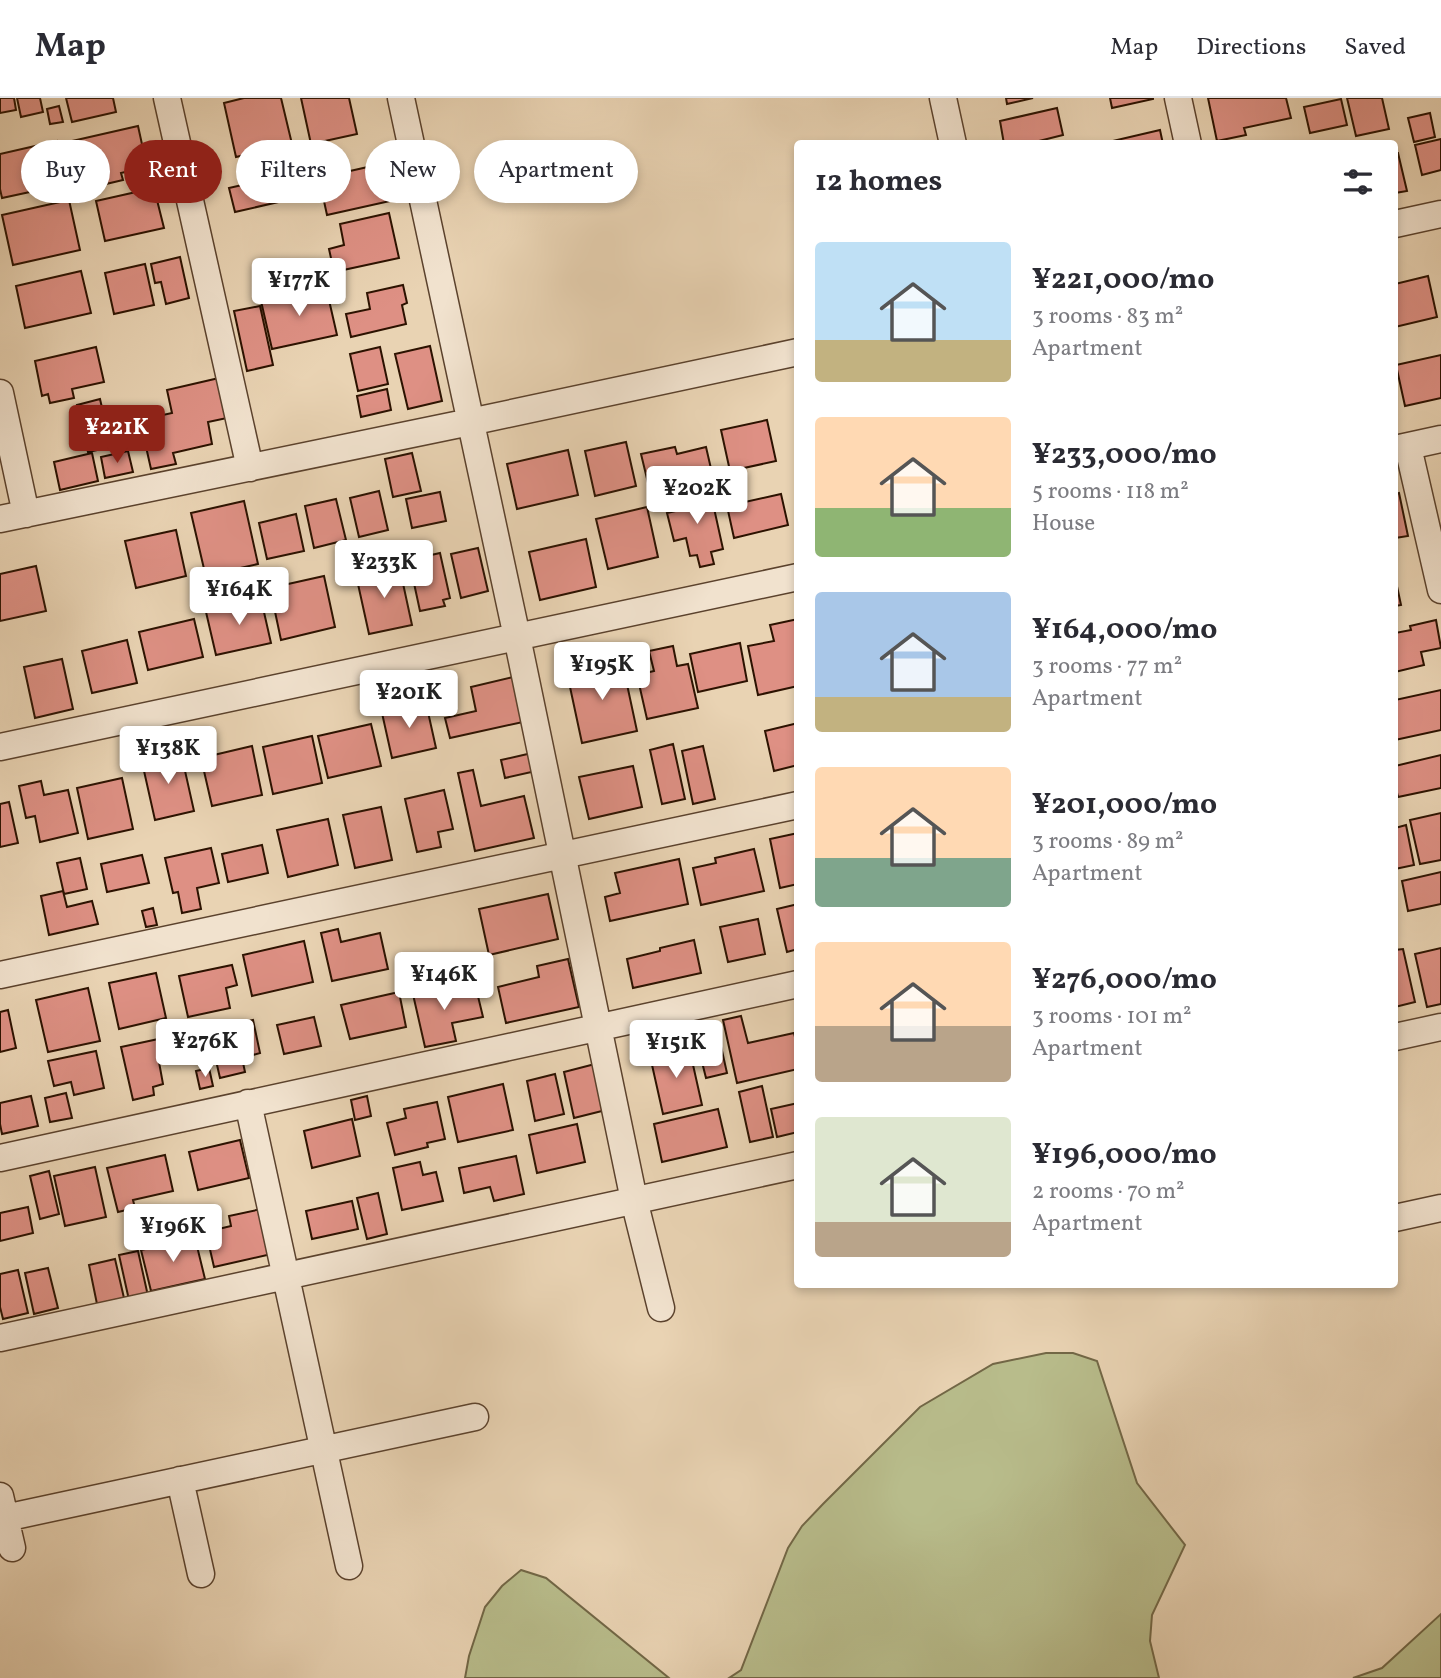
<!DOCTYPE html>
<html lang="en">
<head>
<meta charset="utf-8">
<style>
  :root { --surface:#fff; --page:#f7f7f7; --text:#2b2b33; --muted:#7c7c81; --line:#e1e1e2; --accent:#8f2418 }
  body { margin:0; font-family:Vollkorn,serif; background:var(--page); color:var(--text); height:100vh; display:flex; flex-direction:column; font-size:26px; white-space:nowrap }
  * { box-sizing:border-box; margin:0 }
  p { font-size:23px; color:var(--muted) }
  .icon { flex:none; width:38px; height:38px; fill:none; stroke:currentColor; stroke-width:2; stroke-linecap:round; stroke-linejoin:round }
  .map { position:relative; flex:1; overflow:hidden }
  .side { position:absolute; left:794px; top:42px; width:604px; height:1148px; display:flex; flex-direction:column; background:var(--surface); border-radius:7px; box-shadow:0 4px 10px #0003 }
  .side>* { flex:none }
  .top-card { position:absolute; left:21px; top:42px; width:665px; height:63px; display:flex; gap:14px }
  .price { position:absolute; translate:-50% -60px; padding:0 16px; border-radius:7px; background:#fff; color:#222; font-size:23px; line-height:46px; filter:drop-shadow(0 2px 4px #0008) }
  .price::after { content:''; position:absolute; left:50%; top:42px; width:21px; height:16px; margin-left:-10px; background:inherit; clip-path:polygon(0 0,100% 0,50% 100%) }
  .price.active { background:var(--accent); color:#fff }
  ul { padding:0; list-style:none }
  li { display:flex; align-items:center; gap:21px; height:175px; padding:0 21px }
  li span { display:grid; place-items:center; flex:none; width:196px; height:140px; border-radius:7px; color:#555 }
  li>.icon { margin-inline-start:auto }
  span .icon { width:84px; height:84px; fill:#fffc; stroke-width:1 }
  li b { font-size:30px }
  h2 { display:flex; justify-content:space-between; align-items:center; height:84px; padding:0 21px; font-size:30px }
  .pill { padding:0 24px; border-radius:32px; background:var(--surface); box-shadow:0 4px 10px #0003; font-size:24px; line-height:63px }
  .pill.active { background:var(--accent); color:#fff }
  header { display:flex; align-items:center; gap:42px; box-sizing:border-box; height:98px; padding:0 35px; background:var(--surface); border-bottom:2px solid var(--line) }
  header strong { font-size:33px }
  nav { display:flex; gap:38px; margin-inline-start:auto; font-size:24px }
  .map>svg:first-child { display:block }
  .green { fill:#b8bc8b; stroke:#726746; stroke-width:2 }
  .building { fill:#de9084; stroke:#2c1200; stroke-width:2 }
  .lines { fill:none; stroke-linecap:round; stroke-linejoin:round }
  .minor-casing { stroke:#5b422d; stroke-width:29 }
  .minor { stroke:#f1e2ce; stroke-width:26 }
</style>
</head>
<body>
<header>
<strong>Map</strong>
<nav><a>Map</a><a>Directions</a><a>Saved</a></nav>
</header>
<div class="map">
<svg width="1441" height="1580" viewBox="0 0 1441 1580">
  <rect width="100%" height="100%" fill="#e9d3b3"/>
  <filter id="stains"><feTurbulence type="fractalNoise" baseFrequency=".00286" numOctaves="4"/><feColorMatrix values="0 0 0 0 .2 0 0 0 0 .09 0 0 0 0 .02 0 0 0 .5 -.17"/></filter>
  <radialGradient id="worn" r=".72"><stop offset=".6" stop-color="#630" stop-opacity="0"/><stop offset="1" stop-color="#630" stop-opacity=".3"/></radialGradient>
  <path class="green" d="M 1046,1255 L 1073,1255 L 1097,1263 L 1137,1385 L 1185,1447 L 1152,1517 L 1150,1543 L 1159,1580 L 729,1580 L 741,1572 L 788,1450 L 802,1428 L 823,1406 L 920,1309 L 993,1266 Z
    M 521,1472 L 546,1480 L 669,1580 L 465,1580 L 469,1558 L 485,1509 L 502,1488 Z
    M 1441,1516 L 1441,1580 L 1353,1580 L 1382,1570 Z"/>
  <path class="building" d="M 0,0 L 14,0 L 16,12 L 0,15 Z
    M 17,0 L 40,0 L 43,14 L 21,19 Z
    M 66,0 L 113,0 L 116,14 L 72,24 Z
    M 244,0 L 281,0 L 292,46 L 236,59 L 224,5 Z
    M 301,0 L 349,0 L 357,36 L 311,46 Z
    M 1006,0 L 1033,0 L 1007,6 Z
    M 1110,0 L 1153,0 L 1153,1 L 1112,10 Z
    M 1208,0 L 1286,0 L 1291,20 L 1244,30 L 1246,37 L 1217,43 Z
    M 1347,0 L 1382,0 L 1389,31 L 1356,38 Z
    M 1341,1 L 1347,27 L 1310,35 L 1304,9 Z
    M 59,8 L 63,24 L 50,26 L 47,11 Z
    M 1057,10 L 1063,37 L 1027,46 L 1004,46 L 1000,23 Z
    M 1430,15 L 1435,39 L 1414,44 L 1408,20 Z
    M 138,28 L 147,69 L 121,75 L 123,82 L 89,90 L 87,83 L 81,84 L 72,43 Z
    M 1160,32 L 1163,46 L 1104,46 L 1104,45 Z
    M 1441,41 L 1441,72 L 1422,77 L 1415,47 Z
    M 57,43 L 67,86 L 2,100 L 0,91 L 0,56 Z
    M 1395,55 L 1398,55 L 1407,93 L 1395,95 Z
    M 288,63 L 296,100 L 235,114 L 229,90 L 251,85 L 248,72 Z
    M 381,66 L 390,103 L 327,117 L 319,80 Z
    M 154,90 L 164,130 L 105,143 L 96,103 Z
    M 69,102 L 80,152 L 13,167 L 2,117 Z
    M 389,115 L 399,160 L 334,174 L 329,151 L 344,147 L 340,126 Z
    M 180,159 L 189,200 L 166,206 L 161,184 L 155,185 L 151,166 Z
    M 145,166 L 154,207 L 114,216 L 105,175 Z
    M 81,173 L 91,215 L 25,230 L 16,188 Z
    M 1428,178 L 1437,219 L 1395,229 L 1395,186 Z
    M 403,187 L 407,205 L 402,207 L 406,226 L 351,239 L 346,216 L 370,211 L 367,195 Z
    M 326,189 L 337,237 L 272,251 L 261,203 Z
    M 260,208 L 273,267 L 247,273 L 234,213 Z
    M 430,248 L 442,303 L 408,311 L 395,256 Z
    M 96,249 L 104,284 L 72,291 L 74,300 L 50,305 L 48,296 L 42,298 L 35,263 Z
    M 380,249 L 388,286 L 358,293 L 350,256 Z
    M 1441,257 L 1441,300 L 1405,308 L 1396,267 Z
    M 219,280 L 227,320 L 208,324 L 212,346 L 173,355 L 176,366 L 151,371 L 140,322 L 172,315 L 167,292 Z
    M 387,291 L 391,312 L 361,319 L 357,298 Z
    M 100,301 L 111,349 L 88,354 L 77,307 Z
    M 767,322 L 776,363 L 730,373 L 721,332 Z
    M 626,344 L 636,388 L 595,398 L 585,353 Z
    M 675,349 L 677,356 L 706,349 L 712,375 L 649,389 L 641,356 Z
    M 568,352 L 578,397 L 517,411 L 507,366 Z
    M 128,353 L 133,374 L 105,380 L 101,359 Z
    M 92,355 L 98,383 L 60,392 L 54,364 Z
    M 412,355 L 421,393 L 393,399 L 385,361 Z
    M 710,392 L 723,451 L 711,454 L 714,466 L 700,469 L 697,457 L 690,458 L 686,440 L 674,443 L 667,415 L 680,412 L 677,400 Z
    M 379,393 L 388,432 L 359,439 L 350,400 Z
    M 440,394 L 446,423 L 412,430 L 406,401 Z
    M 1399,395 L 1408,438 L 1395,440 L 1395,396 Z
    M 781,396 L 788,427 L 734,440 L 727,408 Z
    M 336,401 L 346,442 L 314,450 L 305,408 Z
    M 244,403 L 258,466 L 222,474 L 224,484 L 208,488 L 191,415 Z
    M 647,409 L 658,459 L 608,471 L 596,421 Z
    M 296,416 L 304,453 L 267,461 L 259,425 Z
    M 176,432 L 186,478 L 136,490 L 125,443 Z
    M 586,441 L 596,489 L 540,502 L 529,454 Z
    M 478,450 L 488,493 L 461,500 L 451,456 Z
    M 440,455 L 450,500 L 443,502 L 445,508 L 420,513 L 409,462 Z
    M 399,467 L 412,527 L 369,536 L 356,477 Z
    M 36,468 L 46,513 L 0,523 L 0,476 Z
    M 324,478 L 335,529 L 281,542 L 270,490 Z
    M 1395,479 L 1401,507 L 1395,508 Z
    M 261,501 L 271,545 L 216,557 L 206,514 Z
    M 194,521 L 203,559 L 148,572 L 139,534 Z
    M 798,521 L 798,572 L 796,572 L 798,588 L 758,597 L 748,548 L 774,543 L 770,527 Z
    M 1436,522 L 1441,550 L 1421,554 L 1424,567 L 1395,574 L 1395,535 L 1411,532 L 1410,528 Z
    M 127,542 L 137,585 L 92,595 L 82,553 Z
    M 740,545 L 747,583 L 698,594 L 690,556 Z
    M 673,548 L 677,568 L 688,566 L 698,610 L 647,621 L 637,577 L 654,573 L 649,553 Z
    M 62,561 L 73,611 L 35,620 L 24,569 Z
    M 622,563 L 637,633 L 582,645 L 567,575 Z
    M 513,579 L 523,624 L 450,640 L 445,620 L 476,613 L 471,589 Z
    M 1441,592 L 1441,632 L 1395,642 L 1395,602 Z
    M 426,605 L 436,650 L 392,660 L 382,615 Z
    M 798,625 L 798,667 L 774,673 L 765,633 Z
    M 371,626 L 381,668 L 328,680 L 318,638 Z
    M 312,638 L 322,685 L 273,696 L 263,649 Z
    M 673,646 L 685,701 L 662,706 L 650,652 Z
    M 252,648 L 262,697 L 212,708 L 201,660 Z
    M 703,648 L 715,701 L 693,706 L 682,653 Z
    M 181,655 L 194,713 L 155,722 L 142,664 Z
    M 532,655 L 536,673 L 505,680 L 501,662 Z
    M 1441,657 L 1441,690 L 1398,699 L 1395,686 L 1395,668 Z
    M 633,668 L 642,709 L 589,721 L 579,679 Z
    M 473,672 L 481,708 L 524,698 L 534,740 L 475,753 L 458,675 Z
    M 122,680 L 133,731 L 88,741 L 77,690 Z
    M 41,683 L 44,697 L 68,692 L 78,735 L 40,744 L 35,718 L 26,720 L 19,688 Z
    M 444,692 L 453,731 L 438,734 L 441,749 L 417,754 L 405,701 Z
    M 9,704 L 18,745 L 0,749 L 0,706 Z
    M 381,709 L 392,762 L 355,770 L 343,717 Z
    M 1441,715 L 1441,762 L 1420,766 L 1410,722 Z
    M 328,721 L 338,767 L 288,779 L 277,732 Z
    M 1406,727 L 1414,767 L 1395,771 L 1395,730 Z
    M 798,735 L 798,786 L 780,790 L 770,741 Z
    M 262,747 L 268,775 L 228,784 L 222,756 Z
    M 211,750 L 219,785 L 197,790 L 201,811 L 182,815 L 178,794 L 173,795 L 165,760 Z
    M 754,751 L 764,793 L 701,807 L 693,770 L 716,765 L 715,760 Z
    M 142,757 L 149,785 L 107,794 L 101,766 Z
    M 80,760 L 87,791 L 64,796 L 57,765 Z
    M 679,761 L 688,806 L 610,823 L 605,799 L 620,795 L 615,775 Z
    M 1441,774 L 1441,806 L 1408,813 L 1402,783 Z
    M 63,793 L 67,809 L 92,803 L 98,826 L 49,837 L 41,798 Z
    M 548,796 L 558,841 L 489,857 L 479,811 Z
    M 798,806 L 798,851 L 787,854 L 777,811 Z
    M 153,810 L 157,827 L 146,829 L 142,813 Z
    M 758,821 L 765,856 L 728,864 L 720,829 Z
    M 338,831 L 341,844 L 380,835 L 388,871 L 332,883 L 321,835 Z
    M 694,842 L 701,875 L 633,890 L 627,861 L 660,853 L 660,850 Z
    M 304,843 L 313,884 L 252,898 L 243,857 Z
    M 1441,850 L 1441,906 L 1427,909 L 1415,856 Z
    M 1403,851 L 1415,904 L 1395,909 L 1395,852 Z
    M 568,861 L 579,909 L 506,925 L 498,889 L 539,879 L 537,868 Z
    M 232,867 L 237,887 L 226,890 L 230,910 L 188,919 L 179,878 Z
    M 156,875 L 166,920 L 119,931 L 109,885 Z
    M 443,885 L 445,897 L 476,890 L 483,919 L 452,925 L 456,943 L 425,949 L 412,892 Z
    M 88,890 L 100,943 L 48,954 L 36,902 Z
    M 399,894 L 406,929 L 350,941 L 341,907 Z
    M 8,912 L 16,950 L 0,954 L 0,914 Z
    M 741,918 L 748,945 L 794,935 L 798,951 L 798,971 L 737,985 L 723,922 Z
    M 314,919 L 321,948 L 284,956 L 277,927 Z
    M 253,922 L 260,955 L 242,960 L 245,974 L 220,980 L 209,932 Z
    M 177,937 L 182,959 L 159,964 L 163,986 L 153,989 L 154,997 L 133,1002 L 121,949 Z
    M 720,944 L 727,975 L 706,980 L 698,948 Z
    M 689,949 L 702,1007 L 663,1016 L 650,958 Z
    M 96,953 L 104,990 L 74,997 L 71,984 L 54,988 L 48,963 Z
    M 595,966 L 606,1012 L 574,1020 L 564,974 Z
    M 209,970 L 213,988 L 200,991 L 196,973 Z
    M 555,976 L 564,1016 L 535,1023 L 527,983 Z
    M 503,986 L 513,1032 L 458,1044 L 448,999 Z
    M 762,988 L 773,1039 L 750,1044 L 739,994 Z
    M 66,995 L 72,1020 L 50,1024 L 45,1000 Z
    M 31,998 L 38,1028 L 2,1036 L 0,1026 L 0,1005 Z
    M 367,998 L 371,1018 L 355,1022 L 351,1002 Z
    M 437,1004 L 445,1041 L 427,1045 L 428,1049 L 395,1057 L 387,1025 L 406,1020 L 404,1011 Z
    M 798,1005 L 798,1034 L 777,1039 L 771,1011 Z
    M 718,1011 L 727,1049 L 662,1064 L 654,1026 Z
    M 352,1021 L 360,1058 L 312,1070 L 304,1033 Z
    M 577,1026 L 585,1064 L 537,1075 L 529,1037 Z
    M 240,1042 L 249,1080 L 198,1092 L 189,1054 Z
    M 165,1057 L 173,1093 L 133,1102 L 135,1110 L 118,1114 L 107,1070 Z
    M 516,1058 L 524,1096 L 494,1103 L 490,1089 L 464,1095 L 459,1070 Z
    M 420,1064 L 423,1077 L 436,1074 L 443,1103 L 402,1112 L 393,1070 Z
    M 95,1069 L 106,1119 L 65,1128 L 54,1078 Z
    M 49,1073 L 59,1116 L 40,1121 L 30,1078 Z
    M 378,1095 L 387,1136 L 367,1141 L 357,1100 Z
    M 352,1103 L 358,1131 L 312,1141 L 306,1113 Z
    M 28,1109 L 33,1135 L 0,1143 L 0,1115 Z
    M 266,1110 L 276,1155 L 214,1169 L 206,1134 L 231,1128 L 229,1118 Z
    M 195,1140 L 205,1181 L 151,1193 L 141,1152 Z
    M 138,1153 L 148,1198 L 129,1202 L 119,1157 Z
    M 115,1161 L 124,1200 L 97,1206 L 89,1167 Z
    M 48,1170 L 58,1210 L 34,1216 L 25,1175 Z
    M 18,1172 L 28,1215 L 3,1221 L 0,1209 L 0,1176 Z"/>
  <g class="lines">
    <defs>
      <path id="minor" d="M 167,0 L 250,370
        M 401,0 L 517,539 L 634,1102 L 661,1210
        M 943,0 L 953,46
        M 1178,0 L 1188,46
        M 1395,126 L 1441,116
        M 0,295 L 26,416
        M 1408,349 L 1441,492
        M 1395,351 L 1441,341
        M 0,421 L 470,324 L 798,254
        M 0,649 L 798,479
        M 0,877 L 798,707
        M 1395,939 L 1441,929
        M 248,1005 L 349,1468
        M 0,1060 L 798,886
        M 1395,1120 L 1441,1110
        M 0,1240 L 798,1067
        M 180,1382 L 201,1476
        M 0,1398 L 12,1450
        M 5,1420 L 475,1319"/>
    </defs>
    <use href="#minor" class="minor-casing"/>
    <use href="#minor" class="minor"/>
  </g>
  <rect width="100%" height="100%" filter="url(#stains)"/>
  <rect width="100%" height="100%" fill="url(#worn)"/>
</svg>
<b class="price" style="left:299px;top:220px">¥177K</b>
<b class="price active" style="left:117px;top:367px">¥221K</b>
<b class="price" style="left:697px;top:428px">¥202K</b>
<b class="price" style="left:384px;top:502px">¥233K</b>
<b class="price" style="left:239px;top:529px">¥164K</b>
<b class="price" style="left:602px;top:604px">¥195K</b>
<b class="price" style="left:409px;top:632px">¥201K</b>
<b class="price" style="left:168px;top:688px">¥138K</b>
<b class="price" style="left:444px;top:914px">¥146K</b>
<b class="price" style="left:205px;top:981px">¥276K</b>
<b class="price" style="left:676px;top:982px">¥151K</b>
<b class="price" style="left:173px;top:1166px">¥196K</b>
<div class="top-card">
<a class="pill">Buy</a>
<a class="pill active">Rent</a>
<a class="pill">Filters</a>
<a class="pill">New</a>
<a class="pill">Apartment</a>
</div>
<section class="side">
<h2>12 homes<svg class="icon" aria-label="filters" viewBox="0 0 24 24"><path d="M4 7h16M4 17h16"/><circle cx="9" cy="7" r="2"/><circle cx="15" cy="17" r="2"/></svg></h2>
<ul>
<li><span style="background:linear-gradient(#bfe0f5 70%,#c2b280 0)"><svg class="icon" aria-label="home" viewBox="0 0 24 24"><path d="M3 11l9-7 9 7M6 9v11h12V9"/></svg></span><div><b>¥221,000/mo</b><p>3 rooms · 83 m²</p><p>Apartment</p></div></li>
<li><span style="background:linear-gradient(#ffd9b3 65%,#8fb573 0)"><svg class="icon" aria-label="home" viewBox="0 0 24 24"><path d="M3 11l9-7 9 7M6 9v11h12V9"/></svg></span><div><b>¥233,000/mo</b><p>5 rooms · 118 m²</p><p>House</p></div></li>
<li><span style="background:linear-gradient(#a9c7e8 75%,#c2b280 0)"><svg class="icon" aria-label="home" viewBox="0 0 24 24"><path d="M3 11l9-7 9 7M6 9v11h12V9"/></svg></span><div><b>¥164,000/mo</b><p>3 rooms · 77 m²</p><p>Apartment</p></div></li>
<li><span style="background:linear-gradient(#ffd9b3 65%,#7fa58c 0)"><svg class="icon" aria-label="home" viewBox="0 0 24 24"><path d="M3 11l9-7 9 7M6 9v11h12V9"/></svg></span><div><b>¥201,000/mo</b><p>3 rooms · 89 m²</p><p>Apartment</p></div></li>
<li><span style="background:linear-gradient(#ffd9b3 60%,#b9a48a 0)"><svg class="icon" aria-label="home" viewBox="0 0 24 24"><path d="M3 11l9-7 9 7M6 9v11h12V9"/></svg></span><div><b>¥276,000/mo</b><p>3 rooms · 101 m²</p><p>Apartment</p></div></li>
<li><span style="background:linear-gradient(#dfe7d0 75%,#b9a48a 0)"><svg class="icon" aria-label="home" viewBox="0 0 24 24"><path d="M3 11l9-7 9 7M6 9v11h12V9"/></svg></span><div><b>¥196,000/mo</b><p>2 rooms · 70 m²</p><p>Apartment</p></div></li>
</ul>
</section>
</div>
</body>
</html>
